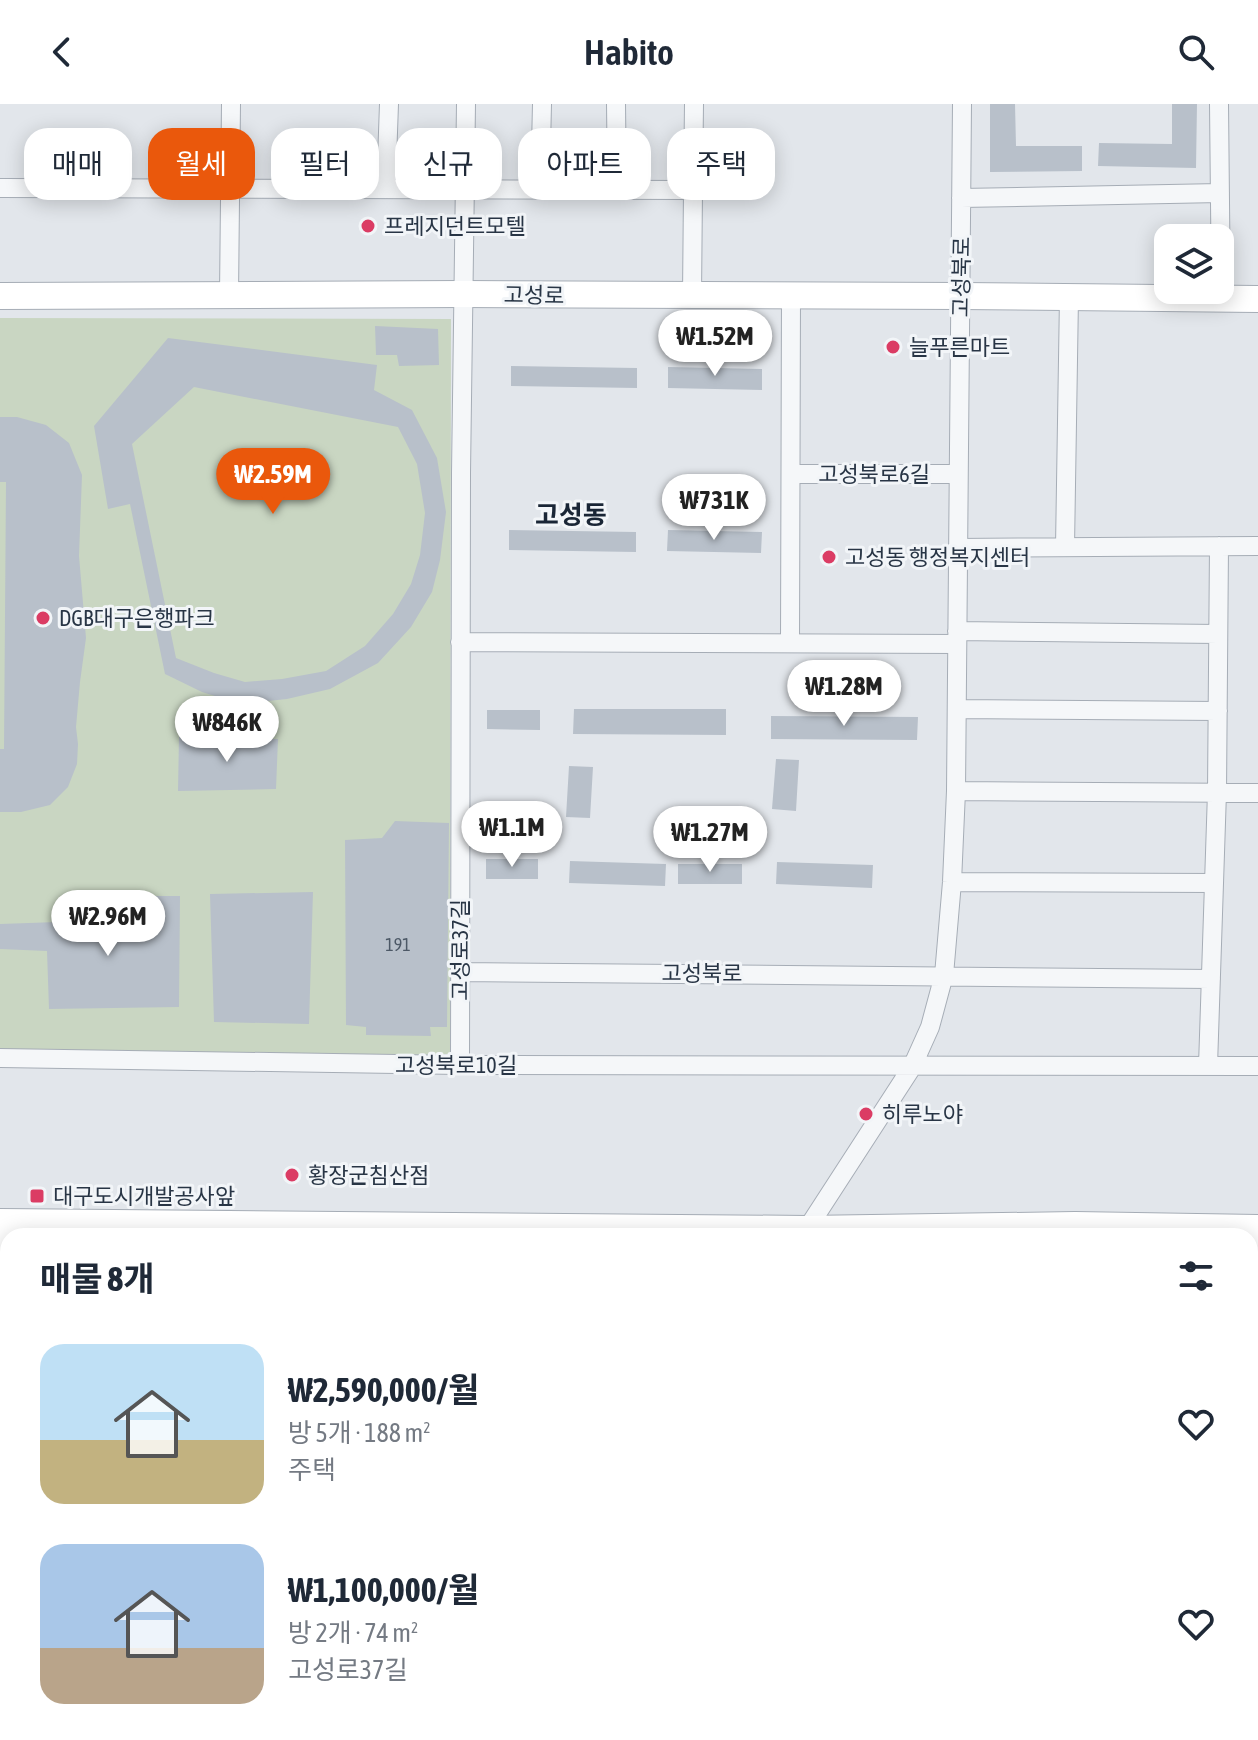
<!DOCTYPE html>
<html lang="ko">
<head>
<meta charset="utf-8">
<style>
  :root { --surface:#fff; --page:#f2f2f3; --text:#1f2937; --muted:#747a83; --accent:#ea580c }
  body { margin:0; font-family:"Asap Condensed","Noto Sans KR",sans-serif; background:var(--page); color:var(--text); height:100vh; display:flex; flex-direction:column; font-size:30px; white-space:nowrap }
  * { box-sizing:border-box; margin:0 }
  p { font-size:26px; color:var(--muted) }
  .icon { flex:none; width:44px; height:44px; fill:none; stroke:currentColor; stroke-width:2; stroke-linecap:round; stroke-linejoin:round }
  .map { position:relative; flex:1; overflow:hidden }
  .panel { position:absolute; left:0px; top:1124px; width:1258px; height:512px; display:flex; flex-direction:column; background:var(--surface); border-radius:24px 24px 0 0; box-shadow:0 4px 20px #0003 }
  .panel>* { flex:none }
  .hud { position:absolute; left:24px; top:24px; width:800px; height:72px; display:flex; gap:16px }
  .controls { position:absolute; left:1154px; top:120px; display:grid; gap:16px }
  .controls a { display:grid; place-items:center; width:80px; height:80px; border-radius:16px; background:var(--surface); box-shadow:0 4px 20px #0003; font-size:40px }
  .price { position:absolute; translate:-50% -68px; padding:0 18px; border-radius:28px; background:#fff; color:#222; font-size:26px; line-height:52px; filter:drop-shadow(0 2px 4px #0008) }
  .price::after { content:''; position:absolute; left:50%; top:48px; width:24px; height:18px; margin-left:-12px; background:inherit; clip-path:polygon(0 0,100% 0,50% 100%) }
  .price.selected { background:var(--accent); color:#fff }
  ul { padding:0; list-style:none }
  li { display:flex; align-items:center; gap:24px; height:200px; padding:0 40px }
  li span { display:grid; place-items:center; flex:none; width:224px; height:160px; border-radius:24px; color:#555 }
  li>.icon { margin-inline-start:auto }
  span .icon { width:96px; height:96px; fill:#fffc; stroke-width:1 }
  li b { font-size:34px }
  h2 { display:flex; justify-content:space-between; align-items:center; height:96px; padding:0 40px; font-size:34px }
  .tag { padding:0 28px; border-radius:24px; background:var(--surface); box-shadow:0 4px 20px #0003; font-size:28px; line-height:72px }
  .tag.selected { background:var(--accent); color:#fff }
  header { display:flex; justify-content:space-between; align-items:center; height:104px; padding:0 40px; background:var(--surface); font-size:36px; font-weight:600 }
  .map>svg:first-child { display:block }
  .built { fill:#cfd6de }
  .green { fill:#c9d6c2 }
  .building { fill:#b8c0ca; fill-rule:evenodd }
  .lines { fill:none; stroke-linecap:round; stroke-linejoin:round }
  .street-casing { stroke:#a6adb6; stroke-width:20 }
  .secondary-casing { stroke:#a6adb6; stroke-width:28 }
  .street { stroke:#f5f7f9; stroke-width:18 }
  .secondary { stroke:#fff; stroke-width:26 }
  .poi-dot { fill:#db3c64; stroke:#f2f5f8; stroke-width:3 }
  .labels { text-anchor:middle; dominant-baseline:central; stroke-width:6; stroke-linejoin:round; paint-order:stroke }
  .number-label { font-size:18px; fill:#4c5866 }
  .poi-label { font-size:22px; fill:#283545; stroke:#f2f5f8; text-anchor:start }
  .street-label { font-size:22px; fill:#283545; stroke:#f2f5f8 }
  .quarter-label { font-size:26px; font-weight:bold; fill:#1a2636; stroke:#f2f5f8 }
</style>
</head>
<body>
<header><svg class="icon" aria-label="back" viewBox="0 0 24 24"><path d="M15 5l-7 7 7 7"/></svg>Habito<svg class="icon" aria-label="search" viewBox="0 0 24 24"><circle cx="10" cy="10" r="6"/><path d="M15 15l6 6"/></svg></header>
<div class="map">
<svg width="1258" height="1636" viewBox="0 0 1258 1636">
  <rect width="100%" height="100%" fill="#e2e6eb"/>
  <path class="built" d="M 734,1628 L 1040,1628 L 1040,1636 L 734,1636 Z"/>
  <path class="green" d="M 0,214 L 451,215 L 450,950 L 313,954 L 0,951 Z"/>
  <path class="building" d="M 990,0 L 1015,0 L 1016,42 L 1082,42 L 1082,67 L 990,68 Z
    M 1172,0 L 1197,0 L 1196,64 L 1098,62 L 1099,39 L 1172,40 Z
    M 375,222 L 438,225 L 439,261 L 399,262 L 397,251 L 376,251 Z
    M 168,234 L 377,261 L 374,286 L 412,306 L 437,354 L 446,408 L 440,456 L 432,488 L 411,523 L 378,559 L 330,585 L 287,595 L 241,600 L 202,588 L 165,570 L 130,400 L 108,405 L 94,322 ZM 194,283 L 398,323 L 417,360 L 425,409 L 420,451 L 411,480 L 393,510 L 365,542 L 326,567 L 282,575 L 245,578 L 214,569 L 176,554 L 132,340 Z
    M 511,262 L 637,264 L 637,284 L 511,282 Z
    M 668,263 L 762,265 L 762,286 L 668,284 Z
    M 0,313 L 17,313 L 46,321 L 69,339 L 82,371 L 79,452 L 86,534 L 80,578 L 76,623 L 78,640 L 77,660 L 68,683 L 50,701 L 21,708 L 0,708 L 0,645 L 4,645 L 6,378 L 0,378 Z
    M 509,426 L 636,428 L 636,448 L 509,446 Z
    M 668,426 L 762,428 L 761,449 L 667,447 Z
    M 574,605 L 726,605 L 726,631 L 573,630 Z
    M 487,606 L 540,606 L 540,626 L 487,625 Z
    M 771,612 L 918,613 L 917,636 L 771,635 Z
    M 179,633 L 278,635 L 276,685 L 178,687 Z
    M 776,655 L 799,656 L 796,707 L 772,705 Z
    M 569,662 L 593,663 L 590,714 L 566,713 Z
    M 395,717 L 449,719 L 447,923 L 430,923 L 431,932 L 366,931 L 366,923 L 346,921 L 345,736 L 382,734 Z
    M 486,755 L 538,755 L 538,775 L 486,775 Z
    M 570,757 L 666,760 L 665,782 L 569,779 Z
    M 777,758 L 873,761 L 872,784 L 776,780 Z
    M 678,760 L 742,760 L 742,780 L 678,780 Z
    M 313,788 L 309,920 L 214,918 L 210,790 Z
    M 152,792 L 180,792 L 179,903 L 49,905 L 47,847 L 0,845 L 0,820 L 143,815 Z
    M 0,1226 L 8,1226 L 8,1332 L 0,1331 Z
    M 1258,1269 L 1258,1348 L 1250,1349 L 1250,1270 Z
    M 1250,1365 L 1258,1365 L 1258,1375 L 1250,1374 Z
    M 1250,1385 L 1254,1385 L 1257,1500 L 1250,1500 Z
    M 8,1457 L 8,1615 L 2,1616 L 0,1464 Z
    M 68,1628 L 176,1628 L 176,1636 L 68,1636 Z
    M 321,1628 L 321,1636 L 231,1636 L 231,1632 Z
    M 344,1628 L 459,1628 L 459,1636 L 344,1636 Z
    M 624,1628 L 673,1628 L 673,1636 L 624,1636 Z
    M 1063,1628 L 1116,1628 L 1116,1636 L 1063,1636 Z"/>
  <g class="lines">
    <defs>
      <path id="street" d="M 616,0 L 617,85
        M 1219,0 L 1221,195
        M 0,84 L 693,86 L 692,192
        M 386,85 L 389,0
        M 540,85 L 542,0
        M 693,86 L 694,0
        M 961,94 L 1220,89
        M 229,191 L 231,0
        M 791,370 L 957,370
        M 1065,443 L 1069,193
        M 957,444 L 1258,442
        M 957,527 L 1218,530
        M 460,538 L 957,540
        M 790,539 L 791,191
        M 957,605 L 1218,607
        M 956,687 L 1258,689
        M 952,778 L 1214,779
        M 460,868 L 1211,875
        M 0,954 L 460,961 L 1258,962
        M 460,961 L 461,369 L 466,0
        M 1208,962 L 1217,688 L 1219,442
        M 807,1125 L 912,963 L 930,923 L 944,871 L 952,778 L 956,687 L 962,0"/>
      <path id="secondary" d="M 0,192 L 462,190 L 961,192 L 1258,195
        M 0,1118 L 807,1125 L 1075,1121 L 1258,1124
        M 0,1144 L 8,1144
        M 1250,1144 L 1258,1144
        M 710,1628 L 710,1636"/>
    </defs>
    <use href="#street" class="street-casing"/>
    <use href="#secondary" class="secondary-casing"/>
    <use href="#street" class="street"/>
    <use href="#secondary" class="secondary"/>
  </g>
  <g class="poi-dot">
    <circle cx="368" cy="122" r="8"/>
    <circle cx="893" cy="243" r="8"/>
    <circle cx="829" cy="453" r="8"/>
    <circle cx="43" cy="514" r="8"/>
    <circle cx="866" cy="1010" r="8"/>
    <circle cx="292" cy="1071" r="8"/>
    <rect x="29" y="1084" width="16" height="16" rx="4"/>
  </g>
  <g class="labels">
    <g class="number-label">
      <text x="398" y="840">191</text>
    </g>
    <g class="poi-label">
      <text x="384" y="122">프레지던트모텔</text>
      <text x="909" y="243">늘푸른마트</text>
      <text x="845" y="453">고성동 행정복지센터</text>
      <text x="59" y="514">DGB대구은행파크</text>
      <text x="882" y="1010">히루노야</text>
      <text x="308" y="1071">황장군침산점</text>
      <text x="53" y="1092">대구도시개발공사앞</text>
    </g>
    <g class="street-label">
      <text transform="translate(961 173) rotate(-89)">고성북로</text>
      <text transform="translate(534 191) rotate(1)">고성로</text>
      <text x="874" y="370">고성북로6길</text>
      <text transform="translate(460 846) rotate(-90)">고성로37길</text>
      <text x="702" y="869">고성북로</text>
      <text x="456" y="961">고성북로10길</text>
    </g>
    <g class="quarter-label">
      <text x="571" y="411">고성동</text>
    </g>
  </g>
</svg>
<div class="controls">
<a><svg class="icon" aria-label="layers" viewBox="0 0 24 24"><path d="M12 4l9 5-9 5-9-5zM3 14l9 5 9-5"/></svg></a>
</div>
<b class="price" style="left:715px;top:274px">₩1.52M</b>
<b class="price selected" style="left:273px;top:412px">₩2.59M</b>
<b class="price" style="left:714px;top:438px">₩731K</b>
<b class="price" style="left:844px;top:624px">₩1.28M</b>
<b class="price" style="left:227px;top:660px">₩846K</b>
<b class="price" style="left:512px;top:765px">₩1.1M</b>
<b class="price" style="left:710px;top:770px">₩1.27M</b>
<b class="price" style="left:108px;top:854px">₩2.96M</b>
<div class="hud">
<a class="tag">매매</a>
<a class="tag selected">월세</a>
<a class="tag">필터</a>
<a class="tag">신규</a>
<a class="tag">아파트</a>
<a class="tag">주택</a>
</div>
<section class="panel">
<h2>매물 8개<svg class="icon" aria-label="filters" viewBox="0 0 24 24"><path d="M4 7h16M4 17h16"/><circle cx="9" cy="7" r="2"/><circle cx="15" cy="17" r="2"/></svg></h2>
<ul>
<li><span style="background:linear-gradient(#bfe0f5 60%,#c2b280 0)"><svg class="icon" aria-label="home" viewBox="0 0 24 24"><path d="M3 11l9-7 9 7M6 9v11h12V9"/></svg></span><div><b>₩2,590,000/월</b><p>방 5개 · 188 m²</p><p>주택</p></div><svg class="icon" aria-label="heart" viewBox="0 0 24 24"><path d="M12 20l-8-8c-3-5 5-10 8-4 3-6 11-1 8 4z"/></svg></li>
<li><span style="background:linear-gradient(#a9c7e8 65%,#b9a48a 0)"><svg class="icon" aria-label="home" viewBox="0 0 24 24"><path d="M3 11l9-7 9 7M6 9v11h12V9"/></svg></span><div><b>₩1,100,000/월</b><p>방 2개 · 74 m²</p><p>고성로37길</p></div><svg class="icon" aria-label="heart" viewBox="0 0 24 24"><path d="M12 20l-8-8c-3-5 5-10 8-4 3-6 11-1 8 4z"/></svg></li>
</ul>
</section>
</div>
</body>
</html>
